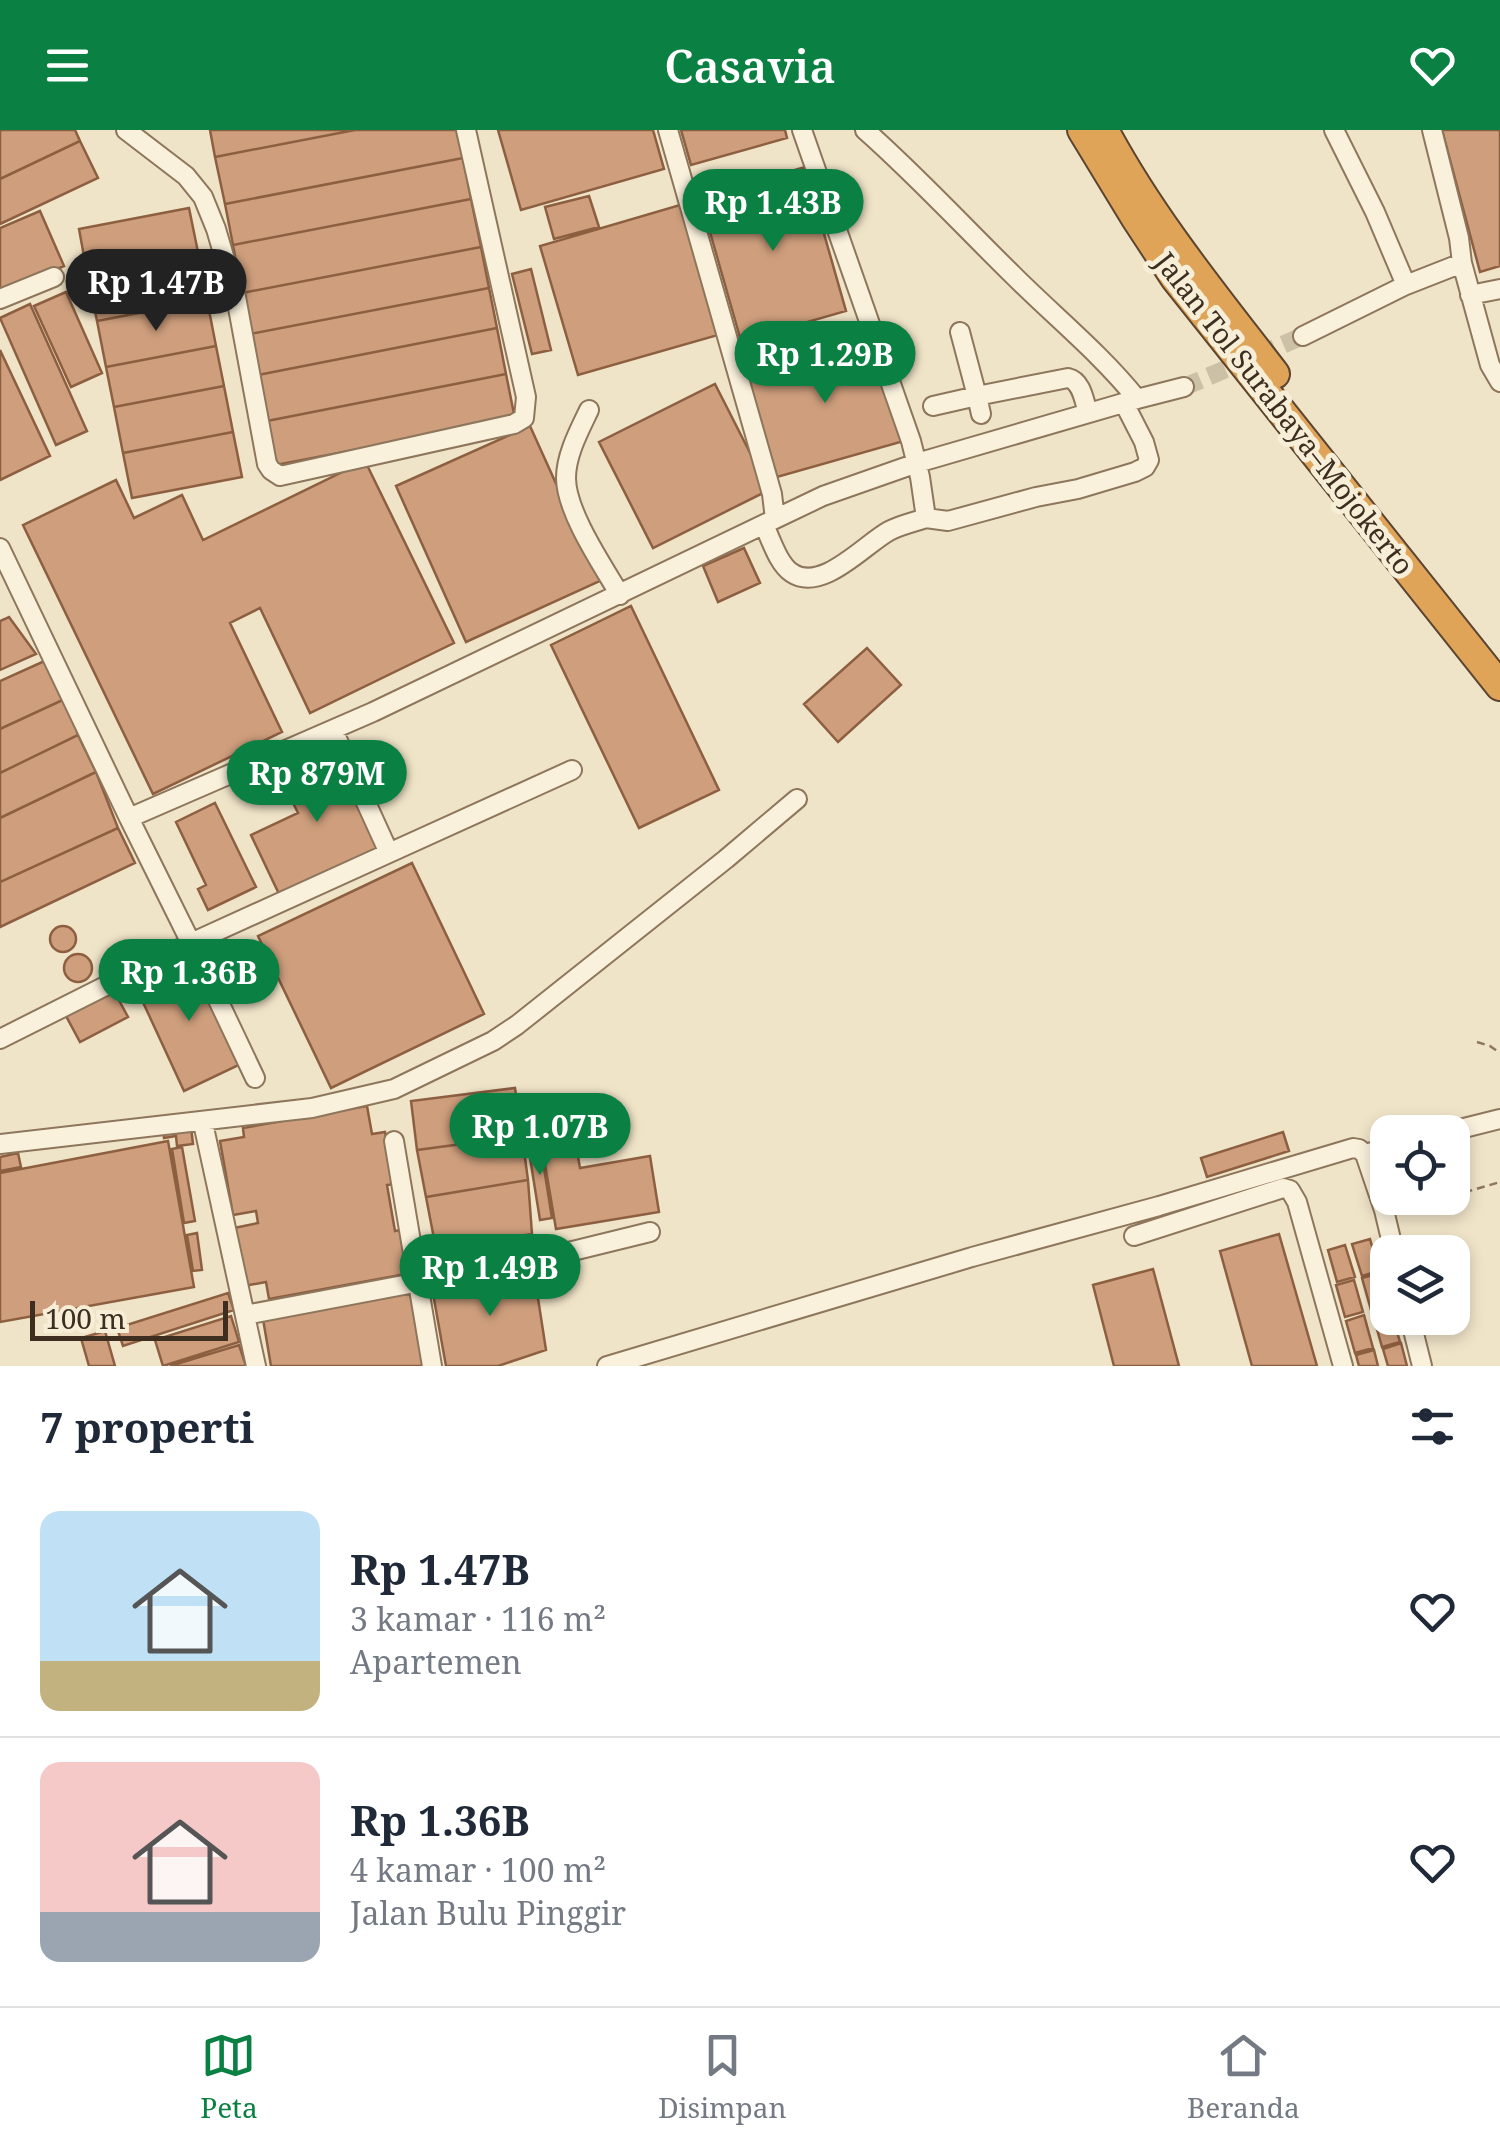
<!DOCTYPE html>
<html lang="id">
<head>
<meta charset="utf-8">
<style>
  :root { --surface:#fff; --page:#f2f2f3; --text:#1f2937; --muted:#747a83; --line:#e0e1e3; --accent:#0b8043 }
  body { margin:0; font-family:"Noto Serif",serif; background:var(--page); color:var(--text); height:100vh; display:flex; flex-direction:column; font-size:38px; white-space:nowrap }
  * { box-sizing:border-box; margin:0 }
  p { font-size:32px; color:var(--muted) }
  .icon { flex:none; width:55px; height:55px; fill:none; stroke:currentColor; stroke-width:2; stroke-linecap:round; stroke-linejoin:round }
  .map { position:relative; height:1236px; overflow:hidden }
  .details { display:flex; flex-direction:column; background:var(--surface); flex:1 }
  .details>* { flex:none }
  .tools { position:absolute; left:1370px; top:985px; display:grid; gap:20px }
  .tools a { display:grid; place-items:center; width:100px; height:100px; border-radius:20px; background:var(--surface); box-shadow:0 5px 15px #0003; font-size:50px }
  .scale { position:absolute; left:30px; bottom:25px; width:198px; box-sizing:border-box; padding-left:10px; border:5px solid #3d2e20; border-top:0; font-size:28px; line-height:35px; white-space:nowrap; color:#3d2e20; -webkit-text-stroke:8px #f7eed8; paint-order:stroke }
  .price { position:absolute; translate:-50% -85px; padding:0 22px; border-radius:35px; background:var(--accent); color:#fff; font-size:32px; line-height:65px; filter:drop-shadow(0 2px 5px #0008) }
  .price::after { content:''; position:absolute; left:50%; top:60px; width:30px; height:22px; margin-left:-15px; background:inherit; clip-path:polygon(0 0,100% 0,50% 100%) }
  .price.current { background:#222; color:#fff }
  ul { padding:0; list-style:none }
  li { display:flex; align-items:center; gap:30px; height:250px; padding:0 40px }
  li+li { border-top:2px solid var(--line) }
  li span { display:grid; place-items:center; flex:none; width:280px; height:200px; border-radius:20px; color:#555 }
  li>.icon { margin-inline-start:auto }
  span .icon { width:120px; height:120px; fill:#fffc; stroke-width:1 }
  li b { font-size:42px }
  h2 { display:flex; justify-content:space-between; align-items:center; height:120px; padding:0 40px; font-size:42px }
  header { display:flex; justify-content:space-between; align-items:center; height:130px; padding:0 40px; background:var(--accent); color:#fff; font-size:45px; font-weight:600 }
  .tab-bar { display:flex; justify-content:space-around; align-items:center; height:140px; border-top:2px solid var(--line); background:var(--surface); font-size:28px; color:var(--muted) }
  .tab-bar a { display:grid; justify-items:center; gap:5px }
  .tab-bar .current { color:var(--accent) }
  .map>svg:first-child { display:block }
  .building { fill:#cf9f7d; stroke:#8d5f41; stroke-width:2.5 }
  .lines { fill:none; stroke-linecap:round; stroke-linejoin:round }
  .minor-tunnel { stroke:#ccc0a6; stroke-width:18; stroke-dasharray:18 9; stroke-linecap:butt }
  .minor-casing { stroke:#8d765c; stroke-width:22 }
  .highway-casing { stroke:#5b4430; stroke-width:32 }
  .path { stroke:#8d765c; stroke-width:2.5; stroke-dasharray:8 5; stroke-linecap:butt }
  .minor { stroke:#faf1dc; stroke-width:18 }
  .highway { stroke:#e0a458; stroke-width:28 }
  .labels { text-anchor:middle; dominant-baseline:central; stroke-width:10; stroke-linejoin:round; paint-order:stroke }
  .street-label { font-size:28px; fill:#3d2e20; stroke:#f7eed8 }
</style>
</head>
<body>
<header><svg class="icon" aria-label="menu" viewBox="0 0 24 24"><path d="M4 6h16M4 12h16M4 18h16"/></svg>Casavia<svg class="icon" aria-label="heart" viewBox="0 0 24 24"><path d="M12 20l-8-8c-3-5 5-10 8-4 3-6 11-1 8 4z"/></svg></header>
<div class="map">
<svg width="1500" height="1236" viewBox="0 0 1500 1236">
  <rect width="100%" height="100%" fill="#f0e4c8"/>
  <path class="building" d="M 2,0 L 75,0 L 80,11 L 0,49 L 0,1 Z
    M 210,0 L 355,0 L 215,27 Z
    M 355,0 L 458,0 L 463,28 L 225,74 L 215,27 Z
    M 498,0 L 653,0 L 664,39 L 521,80 Z
    M 681,0 L 785,0 L 787,8 L 691,35 Z
    M 1442,0 L 1500,0 L 1500,136 L 1480,142 Z
    M 80,11 L 98,48 L 0,94 L 0,49 Z
    M 463,28 L 471,69 L 233,115 L 225,74 Z
    M 805,37 L 846,181 L 741,211 L 700,67 Z
    M 589,66 L 599,97 L 554,109 L 545,77 Z
    M 471,69 L 481,117 L 242,163 L 233,115 Z
    M 680,75 L 718,205 L 578,245 L 540,116 Z
    M 189,78 L 199,127 L 88,148 L 79,99 Z
    M 40,81 L 64,136 L 0,164 L 0,98 Z
    M 481,117 L 489,158 L 250,204 L 242,163 Z
    M 199,127 L 207,170 L 97,191 L 88,148 Z
    M 531,139 L 551,220 L 532,224 L 512,144 Z
    M 489,158 L 497,198 L 258,245 L 250,204 Z
    M 66,162 L 102,243 L 71,257 L 34,176 Z
    M 207,170 L 216,216 L 106,237 L 97,191 Z
    M 30,174 L 87,301 L 56,315 L 0,188 Z
    M 497,198 L 506,244 L 267,291 L 258,245 Z
    M 874,205 L 904,311 L 777,347 L 746,240 Z
    M 216,216 L 224,256 L 114,277 L 106,237 Z
    M 0,220 L 50,326 L 0,350 Z
    M 506,244 L 515,289 L 276,335 L 267,291 Z
    M 715,254 L 769,360 L 653,418 L 599,312 Z
    M 224,256 L 233,302 L 123,323 L 114,277 Z
    M 530,296 L 600,451 L 466,512 L 396,356 Z
    M 233,302 L 242,347 L 132,368 L 123,323 Z
    M 365,331 L 454,513 L 310,583 L 260,478 L 230,493 L 282,602 L 153,664 L 23,395 L 116,350 L 134,388 L 182,365 L 203,410 Z
    M 744,418 L 760,453 L 718,472 L 703,436 Z
    M 631,476 L 719,660 L 639,698 L 551,515 Z
    M 9,487 L 36,524 L 0,540 L 0,491 Z
    M 867,518 L 901,555 L 838,612 L 804,574 Z
    M 49,529 L 67,568 L 0,599 L 0,551 Z
    M 67,568 L 78,605 L 0,643 L 0,599 Z
    M 78,605 L 96,642 L 0,688 L 0,643 Z
    M 336,618 L 383,716 L 280,766 L 251,705 L 298,683 L 279,645 Z
    M 96,642 L 118,698 L 0,752 L 0,688 Z
    M 215,673 L 256,757 L 208,780 L 198,759 L 206,755 L 176,692 Z
    M 118,698 L 135,733 L 0,797 L 0,752 Z
    M 412,733 L 484,884 L 331,958 L 258,806 Z
    M50 809a13 13 0 1 1 26 0a13 13 0 1 1-26 0Z
    M64 838a14 14 0 1 1 28 0a14 14 0 1 1-28 0Z
    M 194,828 L 243,933 L 184,961 L 135,855 Z
    M 114,861 L 128,887 L 80,912 L 66,886 Z
    M 515,958 L 522,1006 L 417,1020 L 411,971 Z
    M 367,976 L 372,1004 L 385,1002 L 394,1054 L 387,1055 L 395,1101 L 406,1099 L 412,1130 L 404,1132 L 406,1144 L 269,1169 L 266,1152 L 244,1156 L 234,1098 L 258,1093 L 256,1081 L 233,1085 L 220,1011 L 244,1007 L 243,998 Z
    M 571,987 L 580,1038 L 650,1026 L 659,1082 L 556,1099 L 538,993 Z
    M 191,997 L 193,1014 L 177,1016 L 176,1006 L 164,1008 L 163,1001 Z
    M 1283,1002 L 1289,1021 L 1207,1047 L 1201,1028 Z
    M 522,1006 L 528,1050 L 426,1067 L 417,1020 Z
    M 539,1007 L 552,1088 L 540,1090 L 527,1009 Z
    M 168,1011 L 194,1157 L 0,1192 L 0,1043 Z
    M 182,1017 L 195,1091 L 184,1093 L 172,1019 Z
    M 18,1023 L 21,1037 L 0,1041 L 0,1027 Z
    M 528,1050 L 532,1104 L 436,1119 L 426,1067 Z
    M 197,1103 L 202,1140 L 193,1141 L 187,1105 Z
    M 1279,1104 L 1317,1236 L 1252,1236 L 1220,1121 Z
    M 1370,1109 L 1379,1141 L 1362,1146 L 1352,1114 Z
    M 1345,1115 L 1355,1147 L 1337,1152 L 1328,1120 Z
    M 533,1136 L 546,1220 L 498,1236 L 446,1236 L 432,1158 Z
    M 1153,1139 L 1179,1236 L 1114,1236 L 1093,1155 Z
    M 1380,1143 L 1388,1176 L 1371,1180 L 1362,1148 Z
    M 1354,1150 L 1363,1182 L 1345,1187 L 1336,1155 Z
    M 414,1159 L 428,1236 L 271,1236 L 263,1189 Z
    M 228,1163 L 234,1180 L 123,1216 L 117,1198 Z
    M 1388,1180 L 1388,1188 L 1393,1188 L 1400,1212 L 1382,1217 L 1373,1185 Z
    M 1364,1185 L 1373,1218 L 1355,1223 L 1346,1191 Z
    M 231,1186 L 239,1212 L 163,1236 L 155,1210 Z
    M 105,1201 L 115,1236 L 89,1236 L 81,1208 Z
    M 1401,1213 L 1407,1236 L 1388,1236 L 1383,1219 Z
    M 239,1215 L 246,1236 L 170,1236 Z
    M 1374,1220 L 1378,1236 L 1359,1236 L 1356,1225 Z"/>
  <g class="lines">
    <path class="minor-tunnel" d="M 1184,257 L 1303,206"/>
    <defs>
      <path id="minor" d="M 126,0 L 186,46 L 203,67 L 216,99 L 236,167 L 267,334 L 271,340 L 280,346 L 514,294 L 524,288 L 526,267 L 466,0
        M 865,0 C 917,46 963,96 1013,145 C 1054,186 1101,224 1137,269 L 1184,257
        M 1334,0 L 1375,82 L 1406,155
        M 1462,133 L 1490,235 L 1500,252
        M 1470,165 L 1500,159
        M 0,169 L 54,147
        M 960,202 L 977,266 L 1068,248 C 1082,251 1084,271 1088,283
        M 1303,206 L 1406,155 L 1462,133 L 1459,108 L 1432,0
        M 933,276 L 977,266 L 981,284
        M 589,280 C 579,301 566,325 566,348 C 566,382 603,436 620,465
        M 926,388 L 948,391 L 1036,367 L 1078,359 L 1135,342 L 1145,337 L 1149,330 L 1144,312 L 1124,273
        M 775,389 L 823,366 L 917,333 L 1137,269
        M 764,395 C 771,409 778,434 792,443 C 822,463 865,414 889,401 C 900,395 914,392 926,388 L 920,347 L 911,311 L 802,0
        M 0,418 L 129,688 L 373,582 L 775,389 L 772,364 L 668,0
        M 129,688 L 191,813 L 389,723 L 333,600
        M 389,723 L 572,640
        M 0,909 L 191,813 L 255,948
        M 203,993 L 256,1236
        M 1448,1002 L 1500,989
        M 394,1011 L 432,1236
        M 0,1014 L 312,978 L 394,959 L 493,911 L 517,895 L 726,729 L 797,669
        M 1365,1024 L 1388,1018
        M 1134,1106 L 1283,1058 L 1290,1060 L 1297,1072 L 1343,1236
        M 245,1185 L 536,1130 L 650,1102
        M 1410,1188 L 1422,1236
        M 607,1236 L 972,1127 L 1159,1076 L 1353,1018 L 1359,1019 L 1365,1024 L 1384,1080 L 1394,1122"/>
      <path id="highway" d="M 1082,0 L 1135,87 L 1175,148 L 1500,556
        M 1104,0 C 1151,88 1215,166 1275,244"/>
    </defs>
    <use href="#minor" class="minor-casing"/>
    <use href="#highway" class="highway-casing"/>
    <path class="path" d="M 1477,912 L 1490,916 L 1500,923
      M 1452,1066 L 1500,1052
      M 1401,1077 L 1446,1068"/>
    <use href="#minor" class="minor"/>
    <use href="#highway" class="highway"/>
  </g>
  <g class="labels">
    <g class="street-label">
      <text transform="translate(1285 283) rotate(52)">Jalan Tol Surabaya–Mojokerto</text>
    </g>
  </g>
</svg>
<div class="tools">
<a><svg class="icon" aria-label="locate" viewBox="0 0 24 24"><circle cx="12" cy="12" r="6"/><path d="M12 2v4M12 18v4M2 12h4M18 12h4"/></svg></a>
<a><svg class="icon" aria-label="layers" viewBox="0 0 24 24"><path d="M12 4l9 5-9 5-9-5zM3 14l9 5 9-5"/></svg></a>
</div>
<div class="scale">100 m</div>
<b class="price" style="left:773px;top:124px">Rp 1.43B</b>
<b class="price current" style="left:156px;top:204px">Rp 1.47B</b>
<b class="price" style="left:825px;top:276px">Rp 1.29B</b>
<b class="price" style="left:317px;top:695px">Rp 879M</b>
<b class="price" style="left:189px;top:894px">Rp 1.36B</b>
<b class="price" style="left:540px;top:1048px">Rp 1.07B</b>
<b class="price" style="left:490px;top:1189px">Rp 1.49B</b>
</div>
<section class="details">
<h2>7 properti<svg class="icon" aria-label="filters" viewBox="0 0 24 24"><path d="M4 7h16M4 17h16"/><circle cx="9" cy="7" r="2"/><circle cx="15" cy="17" r="2"/></svg></h2>
<ul>
<li><span style="background:linear-gradient(#bfe0f5 75%,#c2b280 0)"><svg class="icon" aria-label="home" viewBox="0 0 24 24"><path d="M3 11l9-7 9 7M6 9v11h12V9"/></svg></span><div><b>Rp 1.47B</b><p>3 kamar · 116 m²</p><p>Apartemen</p></div><svg class="icon" aria-label="heart" viewBox="0 0 24 24"><path d="M12 20l-8-8c-3-5 5-10 8-4 3-6 11-1 8 4z"/></svg></li>
<li><span style="background:linear-gradient(#f6c9c9 75%,#9aa5b1 0)"><svg class="icon" aria-label="home" viewBox="0 0 24 24"><path d="M3 11l9-7 9 7M6 9v11h12V9"/></svg></span><div><b>Rp 1.36B</b><p>4 kamar · 100 m²</p><p>Jalan Bulu Pinggir</p></div><svg class="icon" aria-label="heart" viewBox="0 0 24 24"><path d="M12 20l-8-8c-3-5 5-10 8-4 3-6 11-1 8 4z"/></svg></li>
</ul>
</section>
<nav class="tab-bar">
<a class="current"><svg class="icon" aria-label="map" viewBox="0 0 24 24"><path d="M3 6l6-2 6 2 6-2v14l-6 2-6-2-6 2zM9 4v14M15 6v14"/></svg>Peta</a>
<a><svg class="icon" aria-label="saved" viewBox="0 0 24 24"><path d="M7 4h10v16l-5-4-5 4z"/></svg>Disimpan</a>
<a><svg class="icon" aria-label="home" viewBox="0 0 24 24"><path d="M3 11l9-7 9 7M6 9v11h12V9"/></svg>Beranda</a>
</nav>
</body>
</html>
